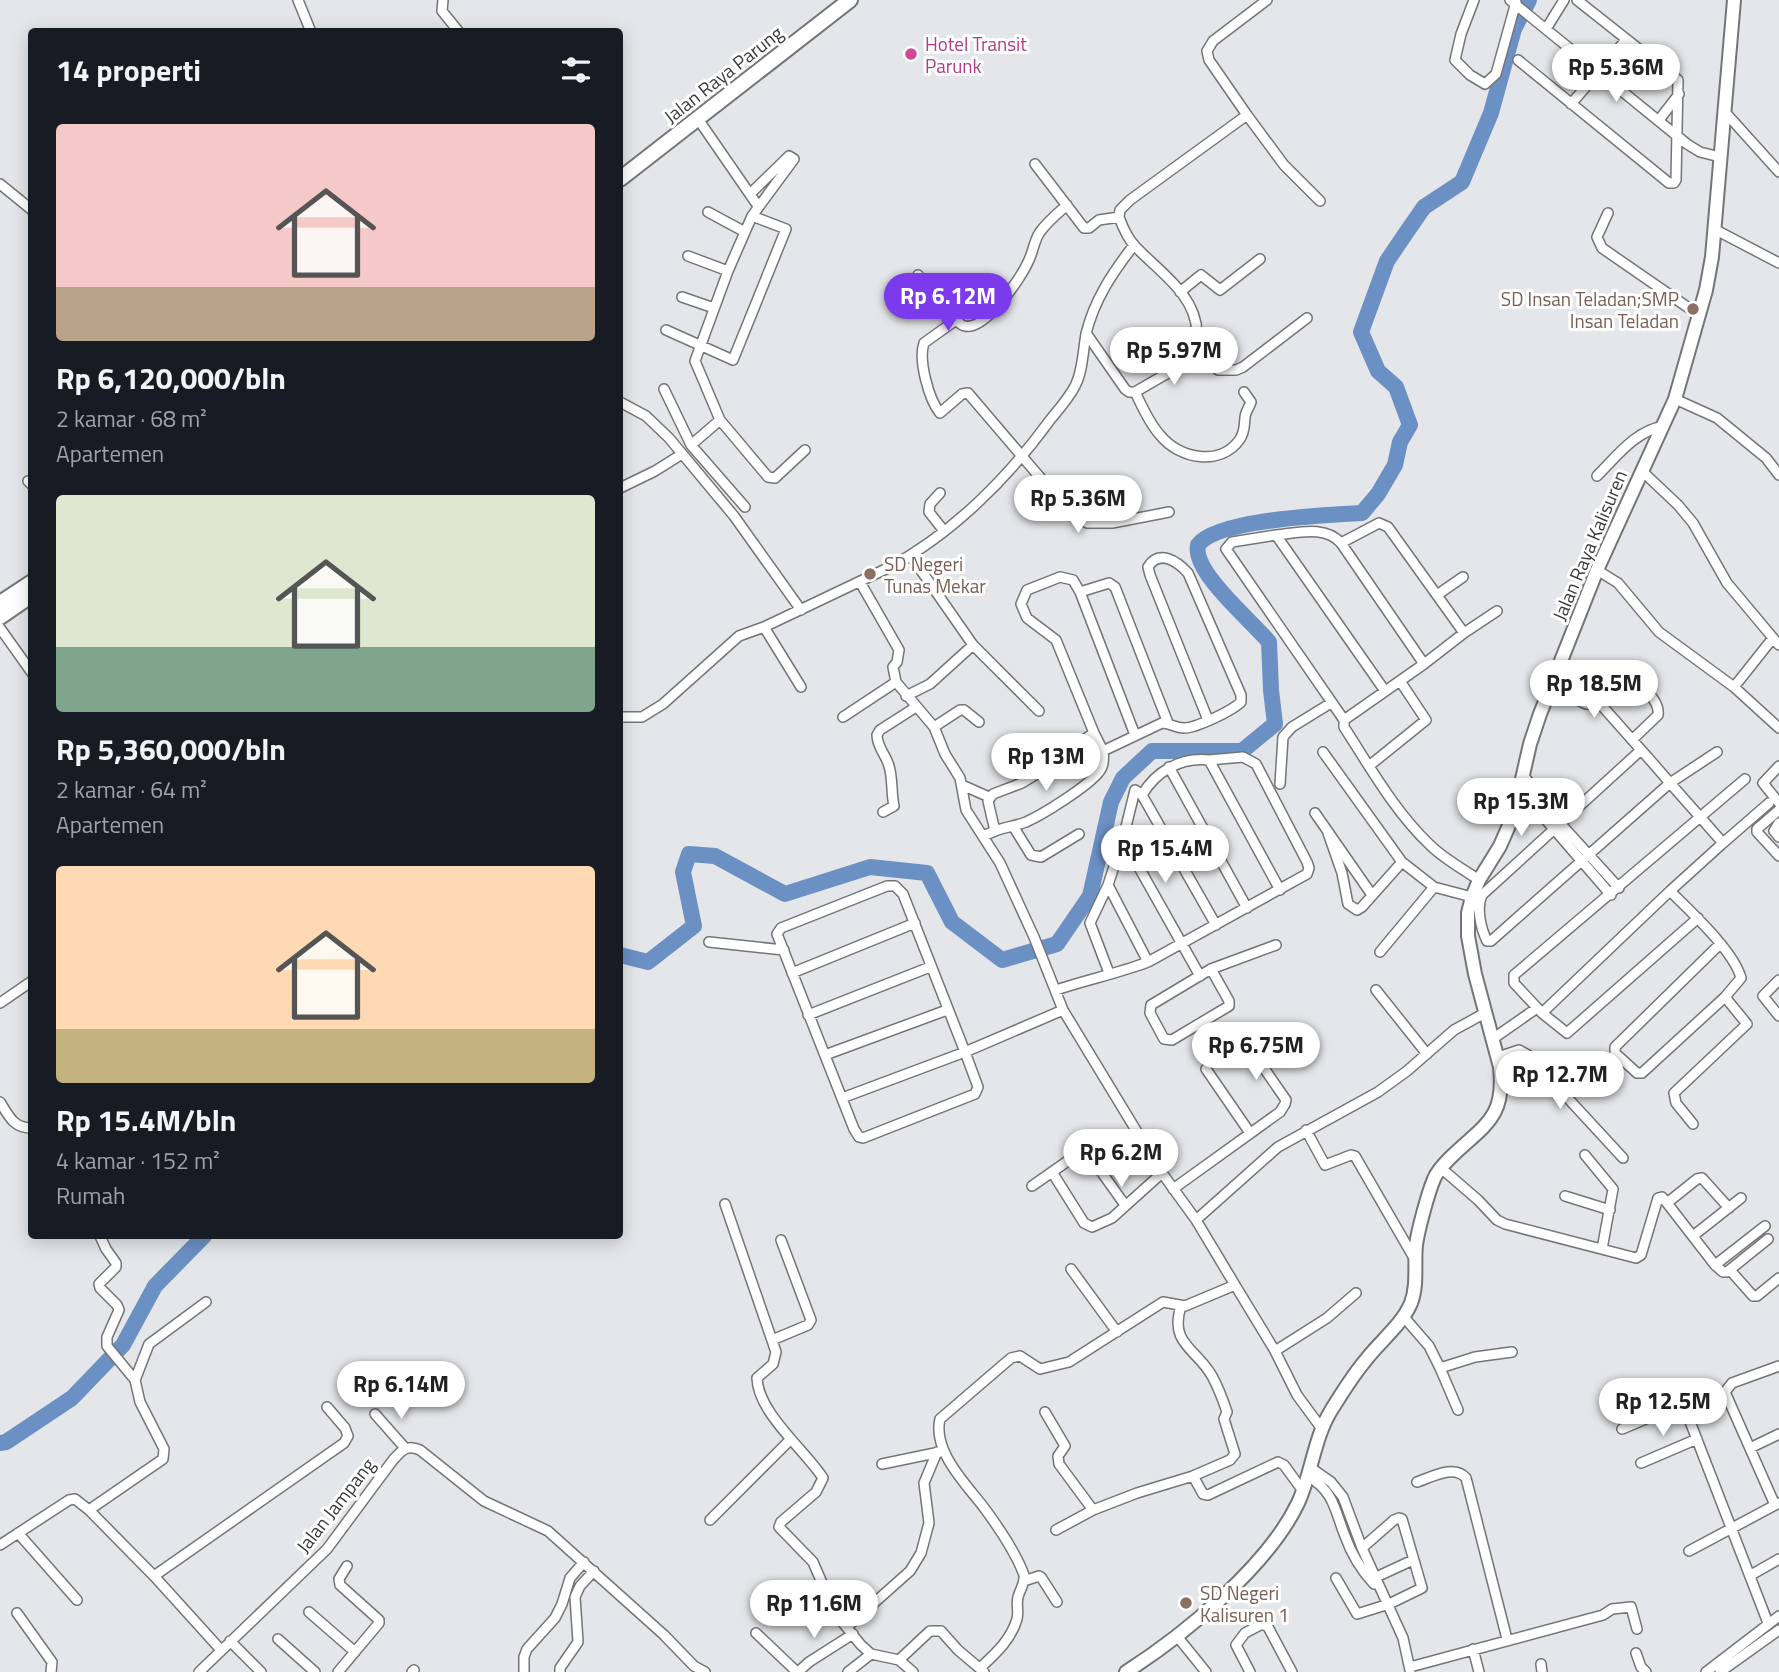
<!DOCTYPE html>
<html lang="id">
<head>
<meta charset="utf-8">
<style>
  :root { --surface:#171b24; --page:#20242c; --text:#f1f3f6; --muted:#9ea1a6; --accent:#7c3aed }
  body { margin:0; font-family:"Titillium Web",sans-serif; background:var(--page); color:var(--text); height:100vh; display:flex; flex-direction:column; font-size:26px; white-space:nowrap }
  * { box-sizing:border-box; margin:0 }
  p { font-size:23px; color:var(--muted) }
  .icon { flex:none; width:38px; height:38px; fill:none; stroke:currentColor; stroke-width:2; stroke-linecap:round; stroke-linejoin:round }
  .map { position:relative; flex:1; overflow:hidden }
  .details { position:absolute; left:28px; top:28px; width:595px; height:1211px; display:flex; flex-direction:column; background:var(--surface); border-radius:7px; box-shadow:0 4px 18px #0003 }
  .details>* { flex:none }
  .price { position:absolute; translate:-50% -60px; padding:0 16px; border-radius:24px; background:#fff; color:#222; font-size:23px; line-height:46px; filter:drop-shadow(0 2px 4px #0008) }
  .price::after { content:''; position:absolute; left:50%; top:42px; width:21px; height:16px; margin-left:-10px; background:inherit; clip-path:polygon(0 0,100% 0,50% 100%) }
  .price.selected { background:var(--accent); color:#fff }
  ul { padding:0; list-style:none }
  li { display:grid; align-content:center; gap:14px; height:371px; padding:0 28px }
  li span { display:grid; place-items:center; height:217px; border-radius:7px; color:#555 }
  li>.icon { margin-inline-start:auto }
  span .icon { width:126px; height:126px; fill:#fffc; stroke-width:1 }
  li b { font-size:30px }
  h2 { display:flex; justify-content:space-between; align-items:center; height:84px; padding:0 28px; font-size:30px }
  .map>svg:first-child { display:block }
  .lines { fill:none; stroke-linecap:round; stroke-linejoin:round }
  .river { stroke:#6b90c4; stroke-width:16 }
  .minor-casing { stroke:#737577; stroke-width:12 }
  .major-casing { stroke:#737577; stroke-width:16 }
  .highway-casing { stroke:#737577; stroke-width:18 }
  .minor { stroke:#fff; stroke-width:9 }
  .major { stroke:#fff; stroke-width:12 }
  .highway { stroke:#fff; stroke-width:14 }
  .hotel-dot { fill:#d1479c; stroke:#fff; stroke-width:2.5 }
  .education-dot { fill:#8d6e63; stroke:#fff; stroke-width:2.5 }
  .labels { text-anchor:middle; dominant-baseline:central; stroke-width:6; stroke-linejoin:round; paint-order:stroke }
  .hotel-label { font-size:19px; fill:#b23c85; stroke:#fff; text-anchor:start }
  .street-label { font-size:19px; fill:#3a3a3b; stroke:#fff }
  .education-label { font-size:19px; fill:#785e54; stroke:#fff; text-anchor:start }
</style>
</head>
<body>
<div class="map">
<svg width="1779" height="1672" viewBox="0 0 1779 1672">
  <rect width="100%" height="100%" fill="#e5e6e9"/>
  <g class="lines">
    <path class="river" d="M 620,955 L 648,962 L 694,926 L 683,872 L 689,854 L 715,856 L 785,894 L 870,867 L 927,873 L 952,922 L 1002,960 L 1057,944 L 1090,896 L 1111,802 L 1123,778 L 1152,751 L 1242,751 L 1275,724 L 1271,690 L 1269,642 C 1251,620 1192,572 1198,545 C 1216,519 1329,515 1362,513 L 1378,494 L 1395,465 L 1400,442 L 1410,425 L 1396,387 L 1378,371 L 1361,332 L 1387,261 L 1406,233 L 1424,207 L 1462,182 L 1491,113 L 1514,29 L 1529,0
      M 0,1443 L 6,1442 L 72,1398 L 123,1345 L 155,1286 L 204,1236"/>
    <defs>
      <path id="minor" d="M 298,0 L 311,32
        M 443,0 L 442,11 L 459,32
        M 1474,0 L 1461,34 L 1455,60 L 1470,75 L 1485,84 L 1496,74 L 1516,2
        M 1510,0 L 1687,144 L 1700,152 L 1720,157
        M 1546,29 L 1564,0
        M 1518,60 L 1669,183 L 1674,183 L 1676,180 L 1678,80 L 1577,0
        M 1571,104 L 1626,40
        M 1724,111 L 1779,172
        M 1247,115 L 1284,165 L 1320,201
        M 698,119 L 758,206
        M 1659,120 L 1679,94
        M 1035,164 L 1084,228 L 1089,228 L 1099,220 L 1119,217 C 1123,228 1127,238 1135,246 C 1159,272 1196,294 1197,333 C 1198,345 1196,354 1187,362 L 1135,392 L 1129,392 L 1125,389 L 1086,333
        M 0,184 L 32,210
        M 750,194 L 789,156 L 794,159 L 752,216 L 728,271 L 695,361 L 720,420 L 768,477 L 775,478 L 805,450
        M 1067,205 C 1058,213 1047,222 1040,232 C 1034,240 1033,253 1028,262 C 1021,278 985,331 965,326 C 962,326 958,322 956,320 L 924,343 C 918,360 929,400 940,413 L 962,394 L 968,393 L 1067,509 L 1087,523 L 1112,523 L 1169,512
        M 708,212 L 745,232
        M 1608,213 L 1597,237 L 1602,248 L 1699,315
        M 1119,217 L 1120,210 L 1130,200 L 1247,115 L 1209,60 L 1207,51 L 1213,41 L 1267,0
        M 1714,229 L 1779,263
        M 688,256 L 728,271
        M 918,275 L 956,320 L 985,289
        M 1180,292 L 1201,275 L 1220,290 L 1260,259
        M 682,297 L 714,308
        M 666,330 L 733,360 L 786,229 L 752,216
        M 1194,356 L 1208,361 L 1218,370 L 1236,370 L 1243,367 L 1307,318
        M 664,389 L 691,445 L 745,507
        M 1135,392 C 1142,406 1149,423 1160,435 C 1179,459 1221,467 1240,439 C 1245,431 1244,426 1245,418 C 1245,412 1249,408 1251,402 L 1244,392
        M 1675,399 L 1717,418 L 1766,458 L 1779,475
        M 620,402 L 646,416 L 669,438 L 734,516 L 801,610
        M 691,445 L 720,420
        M 1642,471 L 1678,505 L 1693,523 L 1727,583 L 1779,645
        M 1597,476 C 1617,456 1635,431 1664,426
        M 28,481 L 32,485
        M 620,488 L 655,471 L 682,454
        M 940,493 L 930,504 L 929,512 L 944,531
        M 1276,535 L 1232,542 L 1226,549 L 1344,720
        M 1341,543 C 1325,525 1298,533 1276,535 L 1385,691
        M 911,556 L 973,645 L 1039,711
        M 1597,570 L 1618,583 L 1659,632 L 1734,687 L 1779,728
        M 860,582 L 899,650 L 897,662 L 893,667 L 896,682 L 934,727 L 945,754 L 960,778 L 966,810 L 1000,863 L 1034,937 L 1063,1010 L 1162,1173 L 1196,1220 L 1235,1285 L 1275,1351 L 1297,1395 L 1322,1429
        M 1080,592 L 1109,583 L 1115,587 L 1168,723
        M 1437,595 L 1463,577
        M 764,627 L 801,687
        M 0,628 L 32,673
        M 1424,664 L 1464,633
        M 1551,687 L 1586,704 L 1596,704 L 1603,707 C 1625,732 1648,757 1670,783 L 1491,941 L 1487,941 C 1481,929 1476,908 1482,895 L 1641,750
        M 1734,687 L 1773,638
        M 906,696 L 930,684 L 973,645
        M 1596,704 L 1629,677 L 1634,679 C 1643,689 1660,700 1658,715 L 1632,740
        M 620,717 L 642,717 L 663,704 L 739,636 L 764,627 L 890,567 C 953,533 1008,478 1050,420 C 1059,409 1069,398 1075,386 C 1083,371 1083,350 1086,334 C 1094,300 1113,272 1134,245
        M 843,717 L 896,682
        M 934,727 L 960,710 L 964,710 L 979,722
        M 1094,733 L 1056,640 L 1027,618 L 1021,604 L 1027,590 L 1060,577 L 1073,580 L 1080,592 L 1135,735
        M 1323,752 L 1402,862 L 1434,887 L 1472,897
        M 1369,766 L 1426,720 L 1400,681
        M 1779,766 L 1763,783 L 1779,803
        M 1169,767 L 1247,908
        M 1524,776 L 1560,823 L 1619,888
        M 1280,784 L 1283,737 L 1292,727 L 1331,703
        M 962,785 L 989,797
        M 1521,791 L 1611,895
        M 1142,795 C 1156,771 1181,757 1209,760 L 1280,890
        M 1779,810 L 1757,829 L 1757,832 L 1779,856
        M 883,812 L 894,806 C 891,793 893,779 889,766 C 886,755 877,747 877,735 L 880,730 L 916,707
        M 1315,813 L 1372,895
        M 1779,823 L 1774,831 L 1779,837
        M 1013,826 L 1031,855 L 1041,857 L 1079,834
        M 995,831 C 1005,827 1016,826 1026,822 C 1044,814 1088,786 1099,772 C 1104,766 1104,758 1103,751
        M 1328,833 L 1342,873 L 1348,904 L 1357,910 L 1362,907 L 1402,862
        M 983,836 L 995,831 L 988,801 L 993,794 L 1022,783 L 1035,775 L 1057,757 L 1094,733 L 1103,751 L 1162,723 C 1170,723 1175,728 1184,728 C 1196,728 1232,711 1241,702 L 1241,695 L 1188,573 C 1177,561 1159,549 1148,567 L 1150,575 L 1208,720
        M 1123,839 L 1200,976
        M 1723,843 L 1769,803
        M 1479,880 C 1463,869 1444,859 1430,845 C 1395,812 1370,767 1344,727 L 1344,720 L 1424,664 L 1341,543 L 1379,523 L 1388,527 L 1464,633 L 1497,611
        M 1108,885 L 1148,962
        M 1698,918 L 1567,1033 L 1542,1013 L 1514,983 L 1514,975 L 1745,779
        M 709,942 L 784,950
        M 1720,944 L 1615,1047 L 1615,1053 L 1637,1073 L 1642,1073 L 1725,997
        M 1380,952 L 1434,887
        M 1211,969 L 1229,1001 L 1229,1006 L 1172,1040 L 1164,1039 L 1150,1013 L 1151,1005 L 1211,969 L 1276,945
        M 792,973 L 915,923
        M 1109,973 L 1090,923 L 1108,885 L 1123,839 L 1135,790 L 1142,795 L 1216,925
        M 1779,980 L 1763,996 L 1779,1016
        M 1056,990 C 1086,980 1119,973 1148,962 L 1307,874 L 1309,868 L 1307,862 L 1256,764 L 1243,757 L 1209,760
        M 1376,990 L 1427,1054
        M 0,1003 L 32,981
        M 1542,1013 L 1670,891
        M 808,1015 L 930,967
        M 1494,1038 L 1537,1008
        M 825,1055 L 947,1010
        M 1498,1057 L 1519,1050 L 1528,1055 L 1623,1158
        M 1206,1069 L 1250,1133
        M 842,1098 L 965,1052 L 978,1087 L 975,1094 L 863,1138 L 859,1137 L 854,1129 L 777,934 L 781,928 L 887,886 L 895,886 L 903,894 L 965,1052 L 1063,1010
        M 0,1102 C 9,1116 13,1128 32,1128
        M 1693,1124 L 1676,1103 L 1674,1093 L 1747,1024 L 1725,997 L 1741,978 C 1734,951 1690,911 1670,891 L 1723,843 L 1670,783 L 1717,752
        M 1306,1130 L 1325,1165 L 1351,1155 L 1355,1156 L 1414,1258
        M 1585,1155 L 1613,1189 L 1602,1249
        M 1441,1168 L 1478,1200 L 1497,1220 L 1505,1224 L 1636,1258 L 1641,1255 L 1658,1198 L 1662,1197 L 1667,1203 L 1715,1265 L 1765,1226
        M 1052,1172 L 1084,1223 L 1092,1227 L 1112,1218 L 1162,1173
        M 1032,1186 L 1082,1151 L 1090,1156 L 1125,1205
        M 1173,1189 L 1280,1112 L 1285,1104 L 1286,1100 L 1248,1045
        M 1565,1196 L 1610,1210
        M 1667,1203 L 1697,1179 L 1702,1178 L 1729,1208
        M 725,1204 L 776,1352 L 773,1364 L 757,1378 C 758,1413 805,1450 823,1478 L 816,1492 L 781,1522 L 779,1527 L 813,1562 L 835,1613 L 861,1645 L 871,1654 L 899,1660 L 913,1672
        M 1196,1220 L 1278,1147 L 1378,1092 L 1407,1071 L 1454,1030 L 1485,1013
        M 100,1236 L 106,1249 L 116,1263 L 116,1267 L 99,1284 L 100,1288 L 117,1305 L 119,1310 L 107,1337 L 107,1346 L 135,1380
        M 1693,1236 L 1741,1198
        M 1715,1265 L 1723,1272 L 1727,1272 L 1768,1239
        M 1071,1269 L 1117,1332
        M 1730,1270 L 1753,1296 L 1757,1296 L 1779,1278
        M 1181,1306 C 1169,1344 1196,1348 1212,1376 C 1218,1387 1223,1400 1227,1412 L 1224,1419 L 1235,1454 L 1230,1460 L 1193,1476
        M 1403,1316 L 1429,1346 L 1440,1368 L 1475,1357 L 1512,1352
        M 772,1340 L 808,1325 L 811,1320 L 781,1240
        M 1275,1351 L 1327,1318 L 1356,1293
        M 1440,1368 L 1458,1410
        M 1045,1412 L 1065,1446 L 1058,1456 L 1059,1464 L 1093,1510 L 1137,1493 L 1193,1476 L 1203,1494 L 1208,1495 L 1278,1462 L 1284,1465 L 1303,1491
        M 375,1414 L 405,1448
        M 1622,1429 L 1681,1404 L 1684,1406 L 1768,1623
        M 1750,1448 L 1779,1434
        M 1641,1463 L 1697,1439
        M 882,1464 L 940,1452
        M 1311,1468 L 1331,1482 L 1343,1497 L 1362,1548 L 1403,1638 L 1410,1670
        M 1308,1476 C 1335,1493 1334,1509 1345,1536 C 1351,1553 1362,1571 1374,1584
        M 1417,1482 C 1432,1477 1454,1464 1466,1478 L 1507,1639
        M 1775,1505 L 1725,1392 L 1732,1383 L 1779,1366
        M 89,1510 L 163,1459 L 164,1449 L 140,1402 L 135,1380 L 149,1344 L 206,1302
        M 710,1520 L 790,1440
        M 1056,1530 L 1093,1510
        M 18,1533 L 77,1600
        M 0,1545 L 69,1500 L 75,1499 L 89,1510 L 154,1576 L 221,1650
        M 1689,1551 L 1779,1503
        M 1751,1575 L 1779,1559
        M 154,1576 L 344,1443 L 348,1436 L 345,1428 L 327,1407
        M 1336,1578 L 1357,1614 L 1389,1604 L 1422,1588 L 1402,1519 L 1399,1518 L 1394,1520 L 1362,1548
        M 1372,1579 L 1413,1560
        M 1024,1581 L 1039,1576 L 1041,1577 L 1057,1602
        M 309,1612 L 355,1652
        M 17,1613 L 52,1662 L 51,1672
        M 847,1627 L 910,1571 L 921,1553 L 929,1523 L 924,1483 L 937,1452
        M 756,1633 L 797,1672
        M 1176,1635 L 1206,1672
        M 278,1639 L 315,1672
        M 230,1641 L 261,1672
        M 1473,1649 L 1479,1672
        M 1636,1653 L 1641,1667 L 1646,1672
        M 899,1660 L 930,1631 L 941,1631 L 958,1650 L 984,1672
        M 1541,1664 L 1542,1672
        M 1410,1667 L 1603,1615 L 1612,1609 L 1631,1607 L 1637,1629
        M 980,1668 C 995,1654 1011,1640 1017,1619 C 1019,1611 1016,1604 1018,1597 C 1020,1589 1025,1584 1024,1575 C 1016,1553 999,1528 985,1509 C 968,1486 932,1452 940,1419 L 1011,1358 L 1020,1356 L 1040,1369 L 1069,1362 L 1163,1302 L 1185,1306 L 1235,1285
        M 199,1672 L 327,1549 L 393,1460 C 402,1450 407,1444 420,1450 L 484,1501 L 548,1531 L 664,1635 L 694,1666 L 705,1672
        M 338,1672 L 379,1623 L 379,1620 L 340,1585 L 339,1579 L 347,1566
        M 412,1672 L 414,1670
        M 524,1672 L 524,1657 L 527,1649 L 555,1618 L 562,1604 L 570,1578 L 584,1562
        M 560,1672 L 560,1668 L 578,1642 L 575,1597 L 580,1586 L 594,1571
        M 798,1672 L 809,1662 L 853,1634
        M 848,1672 L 871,1654
        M 1250,1672 L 1236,1645 L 1245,1633 L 1262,1624 L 1268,1627 L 1292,1672
        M 1706,1672 L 1779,1616
        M 1720,1672 L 1779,1630"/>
      <path id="major" d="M 1126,1672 C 1184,1635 1268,1566 1298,1503 C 1312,1473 1314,1437 1332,1409 C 1342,1393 1353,1375 1365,1361 C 1379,1342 1402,1325 1411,1303 C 1418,1285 1414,1264 1416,1245 C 1418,1230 1428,1193 1434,1179 C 1437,1171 1444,1164 1450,1158 C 1482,1126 1506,1120 1500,1067 L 1475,974 L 1468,936 L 1468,913 L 1472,897 L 1479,880 L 1500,846 L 1514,814 L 1530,744 L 1540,714 L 1597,570 L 1675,399 L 1706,290 L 1712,257 L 1734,0"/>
      <path id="highway" d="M 620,179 L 850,0
        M 0,603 L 32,582
        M 0,617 L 32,595"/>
    </defs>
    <use href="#minor" class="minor-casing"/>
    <use href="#major" class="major-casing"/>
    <use href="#highway" class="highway-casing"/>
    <use href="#minor" class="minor"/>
    <use href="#major" class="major"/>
    <use href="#highway" class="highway"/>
  </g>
  <circle class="hotel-dot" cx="911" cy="54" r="7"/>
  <g class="education-dot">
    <circle cx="1693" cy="309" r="7"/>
    <circle cx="870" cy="574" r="7"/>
    <circle cx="1186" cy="1603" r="7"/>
  </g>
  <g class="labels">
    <g class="hotel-label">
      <text x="925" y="43">Hotel Transit<tspan x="925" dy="22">Parunk</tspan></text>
    </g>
    <g class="street-label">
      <text transform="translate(723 74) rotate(-38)">Jalan Raya Parung</text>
      <text transform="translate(1589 545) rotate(-67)">Jalan Raya Kalisuren</text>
      <text transform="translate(335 1505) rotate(-52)">Jalan Jampang</text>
    </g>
    <g class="education-label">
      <text x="1679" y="298" text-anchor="end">SD Insan Teladan;SMP<tspan x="1679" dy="22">Insan Teladan</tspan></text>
      <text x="884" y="563">SD Negeri<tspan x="884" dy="22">Tunas Mekar</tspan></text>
      <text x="1200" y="1592">SD Negeri<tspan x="1200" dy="22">Kalisuren 1</tspan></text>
    </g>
  </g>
</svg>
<b class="price" style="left:1616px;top:104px">Rp 5.36M</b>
<b class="price selected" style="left:948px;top:333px">Rp 6.12M</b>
<b class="price" style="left:1174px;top:387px">Rp 5.97M</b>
<b class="price" style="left:1078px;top:535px">Rp 5.36M</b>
<b class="price" style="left:1594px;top:720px">Rp 18.5M</b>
<b class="price" style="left:1046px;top:793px">Rp 13M</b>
<b class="price" style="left:1521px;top:838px">Rp 15.3M</b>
<b class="price" style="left:1165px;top:885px">Rp 15.4M</b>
<b class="price" style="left:1256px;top:1082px">Rp 6.75M</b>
<b class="price" style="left:1560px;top:1111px">Rp 12.7M</b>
<b class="price" style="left:1121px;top:1189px">Rp 6.2M</b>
<b class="price" style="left:401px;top:1421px">Rp 6.14M</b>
<b class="price" style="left:1663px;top:1438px">Rp 12.5M</b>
<b class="price" style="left:814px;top:1640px">Rp 11.6M</b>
<section class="details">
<h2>14 properti<svg class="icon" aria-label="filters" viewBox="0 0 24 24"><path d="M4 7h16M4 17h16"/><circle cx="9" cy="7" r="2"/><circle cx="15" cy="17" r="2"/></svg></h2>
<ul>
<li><span style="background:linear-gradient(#f6c9c9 75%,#b9a48a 0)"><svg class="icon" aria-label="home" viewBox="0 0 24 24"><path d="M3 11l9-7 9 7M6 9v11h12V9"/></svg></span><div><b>Rp 6,120,000/bln</b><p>2 kamar · 68 m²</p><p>Apartemen</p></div></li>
<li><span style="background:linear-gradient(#dfe7d0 70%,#7fa58c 0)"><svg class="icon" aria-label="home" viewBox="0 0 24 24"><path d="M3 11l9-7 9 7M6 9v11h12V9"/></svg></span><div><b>Rp 5,360,000/bln</b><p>2 kamar · 64 m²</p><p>Apartemen</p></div></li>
<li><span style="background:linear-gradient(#ffd9b3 75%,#c2b280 0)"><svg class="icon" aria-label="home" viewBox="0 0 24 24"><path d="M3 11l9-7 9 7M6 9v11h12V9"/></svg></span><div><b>Rp 15.4M/bln</b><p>4 kamar · 152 m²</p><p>Rumah</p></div></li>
</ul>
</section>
</div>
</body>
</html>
